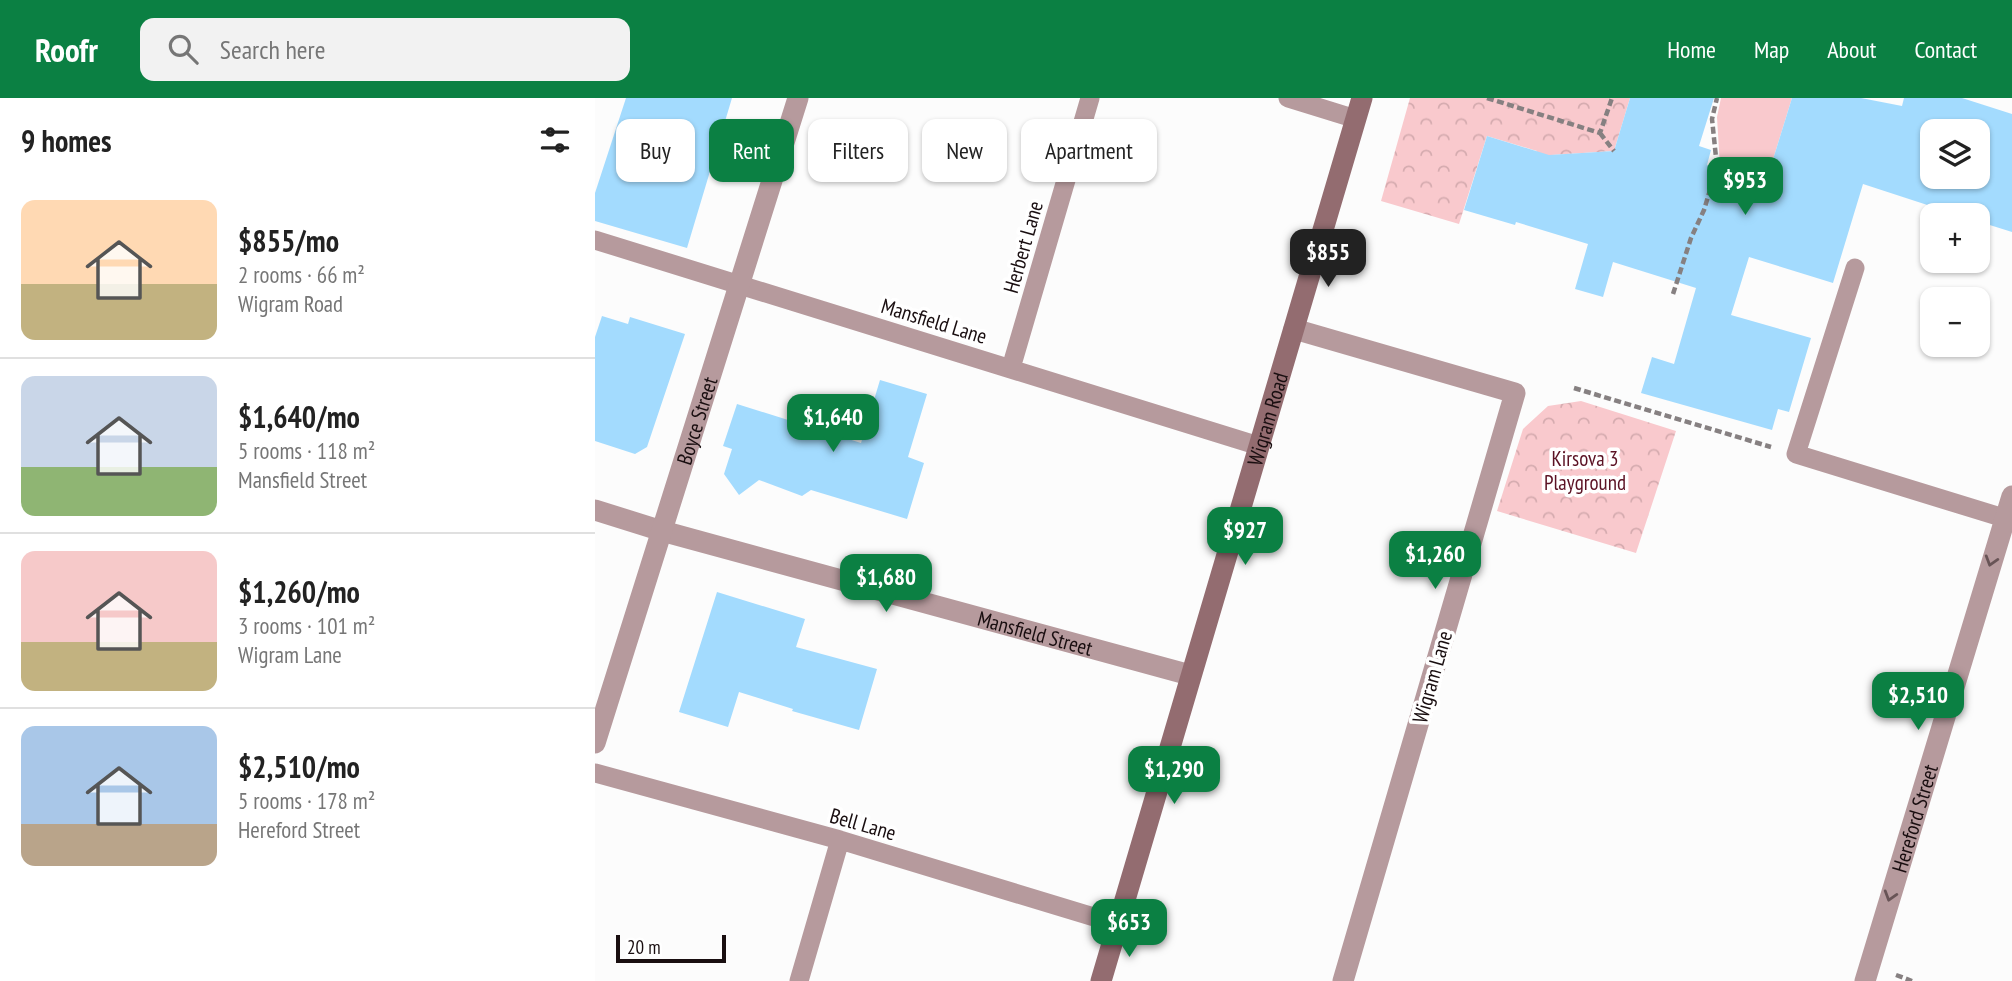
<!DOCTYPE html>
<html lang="en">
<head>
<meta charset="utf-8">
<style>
  :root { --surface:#fff; --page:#f2f2f2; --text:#222; --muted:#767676; --line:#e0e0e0; --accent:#0b8043 }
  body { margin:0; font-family:"PT Sans Narrow",sans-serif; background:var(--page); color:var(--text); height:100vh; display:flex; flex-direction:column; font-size:26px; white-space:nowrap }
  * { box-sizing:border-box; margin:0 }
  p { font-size:23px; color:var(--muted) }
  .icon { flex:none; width:38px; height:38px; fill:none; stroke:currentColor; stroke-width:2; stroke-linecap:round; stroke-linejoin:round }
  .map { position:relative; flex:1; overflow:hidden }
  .drawer { display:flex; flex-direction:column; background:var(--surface); width:595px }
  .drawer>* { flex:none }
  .hud { position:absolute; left:21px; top:21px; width:665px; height:63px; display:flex; gap:14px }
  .buttons { position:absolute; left:1325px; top:21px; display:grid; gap:14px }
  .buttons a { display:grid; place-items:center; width:70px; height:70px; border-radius:14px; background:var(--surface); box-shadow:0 2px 5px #0004; font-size:35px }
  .scale { position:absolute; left:21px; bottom:18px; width:110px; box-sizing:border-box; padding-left:7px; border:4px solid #190e10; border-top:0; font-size:19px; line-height:24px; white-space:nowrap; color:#190e10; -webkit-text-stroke:5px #fff; paint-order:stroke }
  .price { position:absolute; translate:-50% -60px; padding:0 16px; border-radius:14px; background:var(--accent); color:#fff; font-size:23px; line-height:46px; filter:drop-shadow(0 2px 4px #0008) }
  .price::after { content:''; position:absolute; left:50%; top:42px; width:21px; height:16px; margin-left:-10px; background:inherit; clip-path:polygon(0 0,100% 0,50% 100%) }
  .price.on { background:#222; color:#fff }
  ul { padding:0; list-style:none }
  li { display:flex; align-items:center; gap:21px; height:175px; padding:0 21px }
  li+li { border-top:2px solid var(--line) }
  li span { display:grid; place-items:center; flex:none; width:196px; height:140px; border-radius:14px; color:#555 }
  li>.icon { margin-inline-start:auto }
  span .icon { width:84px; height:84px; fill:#fffc; stroke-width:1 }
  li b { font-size:30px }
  h2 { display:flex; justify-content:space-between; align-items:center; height:84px; padding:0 21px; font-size:30px }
  .pill { padding:0 24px; border-radius:14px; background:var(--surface); box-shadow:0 2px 5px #0004; font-size:24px; line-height:63px }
  .pill.on { background:var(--accent); color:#fff }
  header { display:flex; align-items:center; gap:42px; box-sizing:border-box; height:98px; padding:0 35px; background:var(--accent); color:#fff }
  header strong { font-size:33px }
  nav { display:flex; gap:38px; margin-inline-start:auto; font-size:24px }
  .search { width:490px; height:63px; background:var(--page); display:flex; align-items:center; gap:18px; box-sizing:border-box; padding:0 24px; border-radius:14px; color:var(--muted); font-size:26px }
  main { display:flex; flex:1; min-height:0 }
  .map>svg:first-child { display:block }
  .park { fill:url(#park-crowns) }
  .garden { fill:#f9c9cd }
  .building { fill:#a3dbfe; fill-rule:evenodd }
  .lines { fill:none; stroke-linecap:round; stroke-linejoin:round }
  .path { stroke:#868081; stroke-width:4.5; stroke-dasharray:7 3.5; stroke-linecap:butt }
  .lane { stroke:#b69a9d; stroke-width:19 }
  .street { stroke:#b69a9d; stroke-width:21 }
  .secondary { stroke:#936c70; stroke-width:21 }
  .oneway { stroke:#685456 }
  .labels { text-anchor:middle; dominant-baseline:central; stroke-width:7; stroke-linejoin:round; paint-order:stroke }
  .street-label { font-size:21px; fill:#190e10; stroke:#fff }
  .park-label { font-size:21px; fill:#5b1224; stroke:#fff }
</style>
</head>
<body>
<header>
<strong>Roofr</strong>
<div class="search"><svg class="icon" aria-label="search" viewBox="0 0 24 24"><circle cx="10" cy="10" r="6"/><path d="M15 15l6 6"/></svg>Search here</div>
<nav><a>Home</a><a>Map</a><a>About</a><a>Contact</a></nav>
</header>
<main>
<section class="drawer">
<h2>9 homes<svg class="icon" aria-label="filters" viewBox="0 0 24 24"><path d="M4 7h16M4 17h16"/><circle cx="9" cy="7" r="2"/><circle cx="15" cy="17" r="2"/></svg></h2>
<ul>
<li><span style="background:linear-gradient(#ffd9b3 60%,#c2b280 0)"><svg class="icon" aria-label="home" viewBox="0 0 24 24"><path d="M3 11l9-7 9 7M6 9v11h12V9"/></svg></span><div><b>$855/mo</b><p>2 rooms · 66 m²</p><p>Wigram Road</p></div></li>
<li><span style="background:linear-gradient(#c9d6e8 65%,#8fb573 0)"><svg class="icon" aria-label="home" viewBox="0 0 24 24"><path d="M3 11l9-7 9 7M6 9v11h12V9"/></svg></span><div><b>$1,640/mo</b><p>5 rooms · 118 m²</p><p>Mansfield Street</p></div></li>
<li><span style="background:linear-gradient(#f6c9c9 65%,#c2b280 0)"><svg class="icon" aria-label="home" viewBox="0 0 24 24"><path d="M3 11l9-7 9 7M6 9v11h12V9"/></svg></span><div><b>$1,260/mo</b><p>3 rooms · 101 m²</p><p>Wigram Lane</p></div></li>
<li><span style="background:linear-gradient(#a9c7e8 70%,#b9a48a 0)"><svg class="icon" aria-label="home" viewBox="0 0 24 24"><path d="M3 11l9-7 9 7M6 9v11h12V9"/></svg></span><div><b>$2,510/mo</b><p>5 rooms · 178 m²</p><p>Hereford Street</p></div></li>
</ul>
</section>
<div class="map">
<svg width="1417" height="883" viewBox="0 0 1417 883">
  <defs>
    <pattern id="park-crowns" width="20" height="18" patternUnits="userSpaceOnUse" patternTransform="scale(1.75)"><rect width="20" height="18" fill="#f9c9cd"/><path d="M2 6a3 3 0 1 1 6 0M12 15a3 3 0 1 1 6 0" fill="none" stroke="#d5abaf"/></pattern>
  </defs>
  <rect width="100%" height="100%" fill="#fcfcfc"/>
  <path class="park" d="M 815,0 L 1035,0 L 1019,53 L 941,58 L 942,53 L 892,38 L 864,126 L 786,103 Z
    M 986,303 L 1081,333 L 1041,455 L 902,413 L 928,331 L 953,308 Z"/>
  <path class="garden" d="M 1126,0 L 1197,0 L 1171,84 L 1141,75 L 1120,148 L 1112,115 L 1125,69 L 1122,19 Z"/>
  <path class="building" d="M 31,0 L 137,0 L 92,150 L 0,123 L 0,95 Z
    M 1035,0 L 1119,0 L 1104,48 L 1116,52 L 1112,67 L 1171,84 L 1197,0 L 1266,0 L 1307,8 L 1309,0 L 1367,0 L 1417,16 L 1417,134 L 1382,123 L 1382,117 L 1363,117 L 1268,86 L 1238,185 L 1154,159 L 1136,217 L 1216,240 L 1194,314 L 1183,311 L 1177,332 L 1046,295 L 1057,259 L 1079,266 L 1101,190 L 1018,164 L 1008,199 L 980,191 L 993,146 L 921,124 L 920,127 L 869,112 L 892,38 L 954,57 L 1019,53 ZM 1337,33 L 1382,33 L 1382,79 L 1337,79 Z
    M 7,218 L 33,226 L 35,219 L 90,236 L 52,349 L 40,356 L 0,343 L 0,239 Z
    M 285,282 L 332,296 L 313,359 L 329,365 L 312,421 L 216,392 L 207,398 L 164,382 L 144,397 L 129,376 L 137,351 L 128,348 L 142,306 L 266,345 Z
    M 122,494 L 210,521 L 201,549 L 282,571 L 264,632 L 197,613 L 198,611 L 144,594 L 133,629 L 84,614 Z"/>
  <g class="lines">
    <path class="path" d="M 892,0 L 1005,35 L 1017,0
      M 1005,35 L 1019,53
      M 1120,75 L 1140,81
      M 1078,196 L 1096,140 L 1109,112 L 1122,69 L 1117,21 L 1122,0
      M 979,290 L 1176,349
      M 1301,877 L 1317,883"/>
    <path class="lane" d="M 693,0 L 761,21
      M 0,142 L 664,348
      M 1260,170 L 1201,356 L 1409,420
      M 416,270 L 495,0
      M 0,675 L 245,742 L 522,826
      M 204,883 L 245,742"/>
    <g class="street">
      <path d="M 699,231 L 920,295 L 748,883"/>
      <path id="s1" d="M 0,412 L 67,433 L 595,577"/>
      <path id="s2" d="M 0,645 L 203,0"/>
      <path id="s3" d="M 1270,883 L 1417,398"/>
    </g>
    <path class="secondary" id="s4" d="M 506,883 L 767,0"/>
  </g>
  <defs><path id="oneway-chevron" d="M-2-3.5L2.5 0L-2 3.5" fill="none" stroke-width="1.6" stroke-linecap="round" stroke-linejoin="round" transform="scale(1.75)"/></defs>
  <g class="oneway">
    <use href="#oneway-chevron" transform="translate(1396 463) rotate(107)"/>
    <use href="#oneway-chevron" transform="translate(1295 798) rotate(107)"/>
  </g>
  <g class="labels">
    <g class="street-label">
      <text transform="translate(428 149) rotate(-74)">Herbert Lane</text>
      <text transform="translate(339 223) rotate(17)">Mansfield Lane</text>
      <text stroke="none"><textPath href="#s4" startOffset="586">Wigram Road</textPath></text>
      <text stroke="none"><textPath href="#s2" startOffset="338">Boyce Street</textPath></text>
      <text stroke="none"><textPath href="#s1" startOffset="457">Mansfield Street</textPath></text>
      <text transform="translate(837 579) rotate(-74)">Wigram Lane</text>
      <text stroke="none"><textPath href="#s3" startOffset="170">Hereford Street</textPath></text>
      <text transform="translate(268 726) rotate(16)">Bell Lane</text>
    </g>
    <g class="park-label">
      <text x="990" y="360">Kirsova 3<tspan x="990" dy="24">Playground</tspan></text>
    </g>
  </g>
</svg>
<div class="buttons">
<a><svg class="icon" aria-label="layers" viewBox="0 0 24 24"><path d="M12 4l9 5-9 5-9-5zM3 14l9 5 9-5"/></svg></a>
<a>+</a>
<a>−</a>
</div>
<div class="scale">20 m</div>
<b class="price" style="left:1150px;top:119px">$953</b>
<b class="price on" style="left:733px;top:191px">$855</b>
<b class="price" style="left:238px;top:356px">$1,640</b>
<b class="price" style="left:650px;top:469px">$927</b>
<b class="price" style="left:840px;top:493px">$1,260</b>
<b class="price" style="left:291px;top:516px">$1,680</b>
<b class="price" style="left:1323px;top:634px">$2,510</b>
<b class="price" style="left:579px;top:708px">$1,290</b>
<b class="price" style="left:534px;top:861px">$653</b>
<div class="hud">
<a class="pill">Buy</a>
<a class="pill on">Rent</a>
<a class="pill">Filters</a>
<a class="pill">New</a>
<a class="pill">Apartment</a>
</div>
</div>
</main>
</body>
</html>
